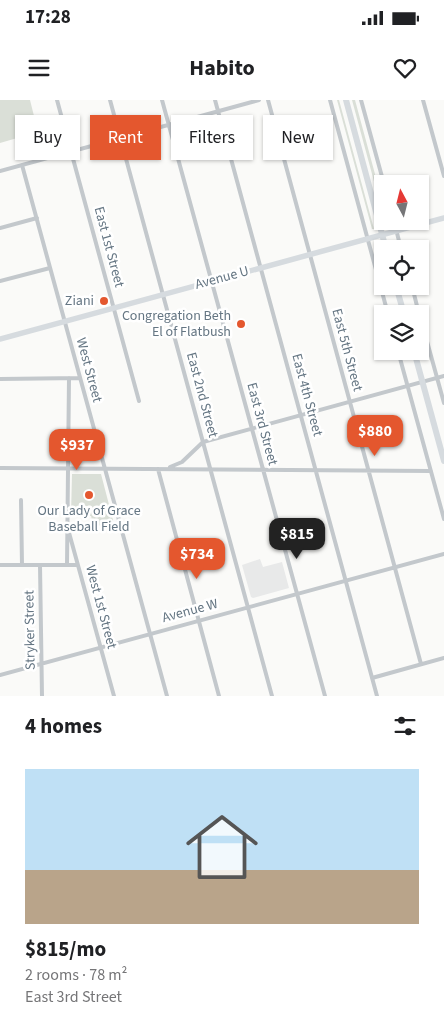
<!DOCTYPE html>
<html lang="en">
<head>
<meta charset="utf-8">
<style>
  :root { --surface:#fff; --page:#f2f2f2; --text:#202124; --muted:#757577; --line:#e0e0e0; --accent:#e4572e }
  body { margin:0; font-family:"Source Sans 3",sans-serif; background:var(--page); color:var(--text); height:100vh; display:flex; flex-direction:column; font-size:19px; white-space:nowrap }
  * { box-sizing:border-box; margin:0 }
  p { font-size:16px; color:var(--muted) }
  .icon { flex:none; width:28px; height:28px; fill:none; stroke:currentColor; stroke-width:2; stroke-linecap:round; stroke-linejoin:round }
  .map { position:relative; height:596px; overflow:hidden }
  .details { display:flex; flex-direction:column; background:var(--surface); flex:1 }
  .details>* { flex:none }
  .hud { position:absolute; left:15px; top:15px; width:415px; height:45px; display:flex; gap:10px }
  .needle { width:32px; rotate:353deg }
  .buttons { position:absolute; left:374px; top:75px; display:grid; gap:10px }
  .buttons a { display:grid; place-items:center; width:55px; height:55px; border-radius:0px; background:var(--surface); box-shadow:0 1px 4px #0004; font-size:25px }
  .price { position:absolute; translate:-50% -42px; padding:0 11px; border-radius:10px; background:var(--accent); color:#fff; font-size:16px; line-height:32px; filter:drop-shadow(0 1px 2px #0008) }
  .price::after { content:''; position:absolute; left:50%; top:30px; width:15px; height:11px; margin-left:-8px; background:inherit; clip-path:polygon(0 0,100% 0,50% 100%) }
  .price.on { background:#222; color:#fff }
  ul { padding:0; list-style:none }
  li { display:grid; align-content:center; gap:10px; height:265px; padding:0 25px }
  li+li { border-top:1px solid var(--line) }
  li span { display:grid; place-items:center; height:155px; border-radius:0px; color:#555 }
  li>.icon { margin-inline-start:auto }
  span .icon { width:90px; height:90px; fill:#fffc; stroke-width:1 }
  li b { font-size:21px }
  h2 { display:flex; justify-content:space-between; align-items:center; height:60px; padding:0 25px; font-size:21px }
  .chip { padding:0 18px; border-radius:0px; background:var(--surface); box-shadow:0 1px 4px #0004; font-size:18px; line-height:45px }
  .chip.on { background:var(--accent); color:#fff }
  .status { display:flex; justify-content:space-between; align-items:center; height:35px; padding:0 25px; background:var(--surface); direction:ltr }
  .status svg { height:14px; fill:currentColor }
  header { display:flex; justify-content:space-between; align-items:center; height:65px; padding:0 25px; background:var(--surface); font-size:22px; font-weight:700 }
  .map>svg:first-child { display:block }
  .built { fill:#e8e9e9 }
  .green { fill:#dadfd7 }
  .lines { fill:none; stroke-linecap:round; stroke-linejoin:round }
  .street { stroke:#c3c8cc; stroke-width:4 }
  .secondary { stroke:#d6dbdf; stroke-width:5.5 }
  .primary { stroke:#d6dbdf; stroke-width:6 }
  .poi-dot { fill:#e4572e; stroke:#fff; stroke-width:2 }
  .labels { text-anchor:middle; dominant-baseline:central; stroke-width:5; stroke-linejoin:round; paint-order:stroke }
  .street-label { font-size:14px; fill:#657683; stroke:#fff }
  .poi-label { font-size:14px; fill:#657683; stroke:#fff; text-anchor:end }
</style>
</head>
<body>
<div class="status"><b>17:28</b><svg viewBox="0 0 49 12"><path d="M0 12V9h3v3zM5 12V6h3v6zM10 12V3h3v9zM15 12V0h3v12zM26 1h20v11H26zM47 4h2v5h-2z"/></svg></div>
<header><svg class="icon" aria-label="menu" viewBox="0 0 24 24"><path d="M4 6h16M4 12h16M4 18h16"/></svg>Habito<svg class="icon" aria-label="heart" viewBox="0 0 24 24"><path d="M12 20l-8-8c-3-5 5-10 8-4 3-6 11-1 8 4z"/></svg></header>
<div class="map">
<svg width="444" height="596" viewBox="0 0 444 596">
  <rect width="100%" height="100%" fill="#fafaf8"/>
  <path class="built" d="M 260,459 L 263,467 L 282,462 L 289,488 L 253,498 L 251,497 L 242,465 Z"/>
  <path class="green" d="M 0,0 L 30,0 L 38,32 L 0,43 Z
    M 337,0 L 339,0 L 374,129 L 372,129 Z
    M 352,0 L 355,0 L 382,100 L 382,111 Z
    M 72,374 L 101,374 L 113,420 L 112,422 L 94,427 L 91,416 L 71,416 Z"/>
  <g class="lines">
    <path class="street" d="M 57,0 L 139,301
      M 110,0 L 272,596
      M 162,0 L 325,596
      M 215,0 L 377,596
      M 268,0 L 421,564
      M 330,0 L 388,214
      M 361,0 L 384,84
      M 423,0 L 444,76
      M 22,65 L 167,596
      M 0,71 L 259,0
      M 394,121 L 401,149
      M 0,128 L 37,118
      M 0,181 L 50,168
      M 412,186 L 419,214
      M 420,216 L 444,303
      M 398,251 L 444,419
      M 0,279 L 80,278
      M 170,367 L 182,362 L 203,342 L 444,276
      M 0,368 L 431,371
      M 158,369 L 219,596
      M 21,400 L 22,465
      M 68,429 L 114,596
      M 0,465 L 78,465
      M 40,465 L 42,596
      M 67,465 L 69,278
      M 0,575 L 444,454
      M 372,578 L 444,558"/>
    <path class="secondary" d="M 0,239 L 444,118"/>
    <path class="primary" d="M 346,0 L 386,149
      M 396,186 L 404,214
      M 414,251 L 444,361"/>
  </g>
  <g class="poi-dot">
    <circle cx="104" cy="201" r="5"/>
    <circle cx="241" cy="224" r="5"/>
    <circle cx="89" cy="395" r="5"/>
  </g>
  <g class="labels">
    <g class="street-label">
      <text transform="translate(109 147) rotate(75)">East 1st Street</text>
      <text transform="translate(222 178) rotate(-15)">Avenue U</text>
      <text transform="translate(347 250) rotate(75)">East 5th Street</text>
      <text transform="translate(89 270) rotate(75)">West Street</text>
      <text transform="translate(202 295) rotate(75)">East 2nd Street</text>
      <text transform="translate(307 295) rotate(75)">East 4th Street</text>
      <text transform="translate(262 324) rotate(75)">East 3rd Street</text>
      <text transform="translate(101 507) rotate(75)">West 1st Street</text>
      <text transform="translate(190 511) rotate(-15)">Avenue W</text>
      <text transform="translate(30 530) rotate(-91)">Stryker Street</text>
    </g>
    <g class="poi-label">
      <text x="94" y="201">Ziani</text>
      <text x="231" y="216">Congregation Beth<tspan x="231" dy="16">El of Flatbush</tspan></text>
      <text x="89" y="411" text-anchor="middle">Our Lady of Grace<tspan x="89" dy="16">Baseball Field</tspan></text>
    </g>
  </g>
</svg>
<div class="buttons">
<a><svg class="needle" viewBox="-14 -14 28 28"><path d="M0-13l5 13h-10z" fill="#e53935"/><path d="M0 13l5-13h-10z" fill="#757577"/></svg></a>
<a><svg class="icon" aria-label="locate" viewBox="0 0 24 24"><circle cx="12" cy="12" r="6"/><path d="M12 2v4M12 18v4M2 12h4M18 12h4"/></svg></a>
<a><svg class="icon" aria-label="layers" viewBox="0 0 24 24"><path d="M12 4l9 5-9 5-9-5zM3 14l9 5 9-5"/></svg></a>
</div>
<b class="price" style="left:375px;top:357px">$880</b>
<b class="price" style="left:77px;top:371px">$937</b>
<b class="price on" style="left:297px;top:460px">$815</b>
<b class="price" style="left:197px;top:480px">$734</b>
<div class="hud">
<a class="chip">Buy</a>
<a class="chip on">Rent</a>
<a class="chip">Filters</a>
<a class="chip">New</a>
</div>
</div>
<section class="details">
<h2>4 homes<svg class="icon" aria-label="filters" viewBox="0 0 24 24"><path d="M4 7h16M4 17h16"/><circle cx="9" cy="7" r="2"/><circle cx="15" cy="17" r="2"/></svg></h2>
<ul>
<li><span style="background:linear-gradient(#bfe0f5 65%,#b9a48a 0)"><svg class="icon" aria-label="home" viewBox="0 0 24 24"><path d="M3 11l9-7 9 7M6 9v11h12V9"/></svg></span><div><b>$815/mo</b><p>2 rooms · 78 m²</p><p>East 3rd Street</p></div></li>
</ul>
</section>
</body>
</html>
